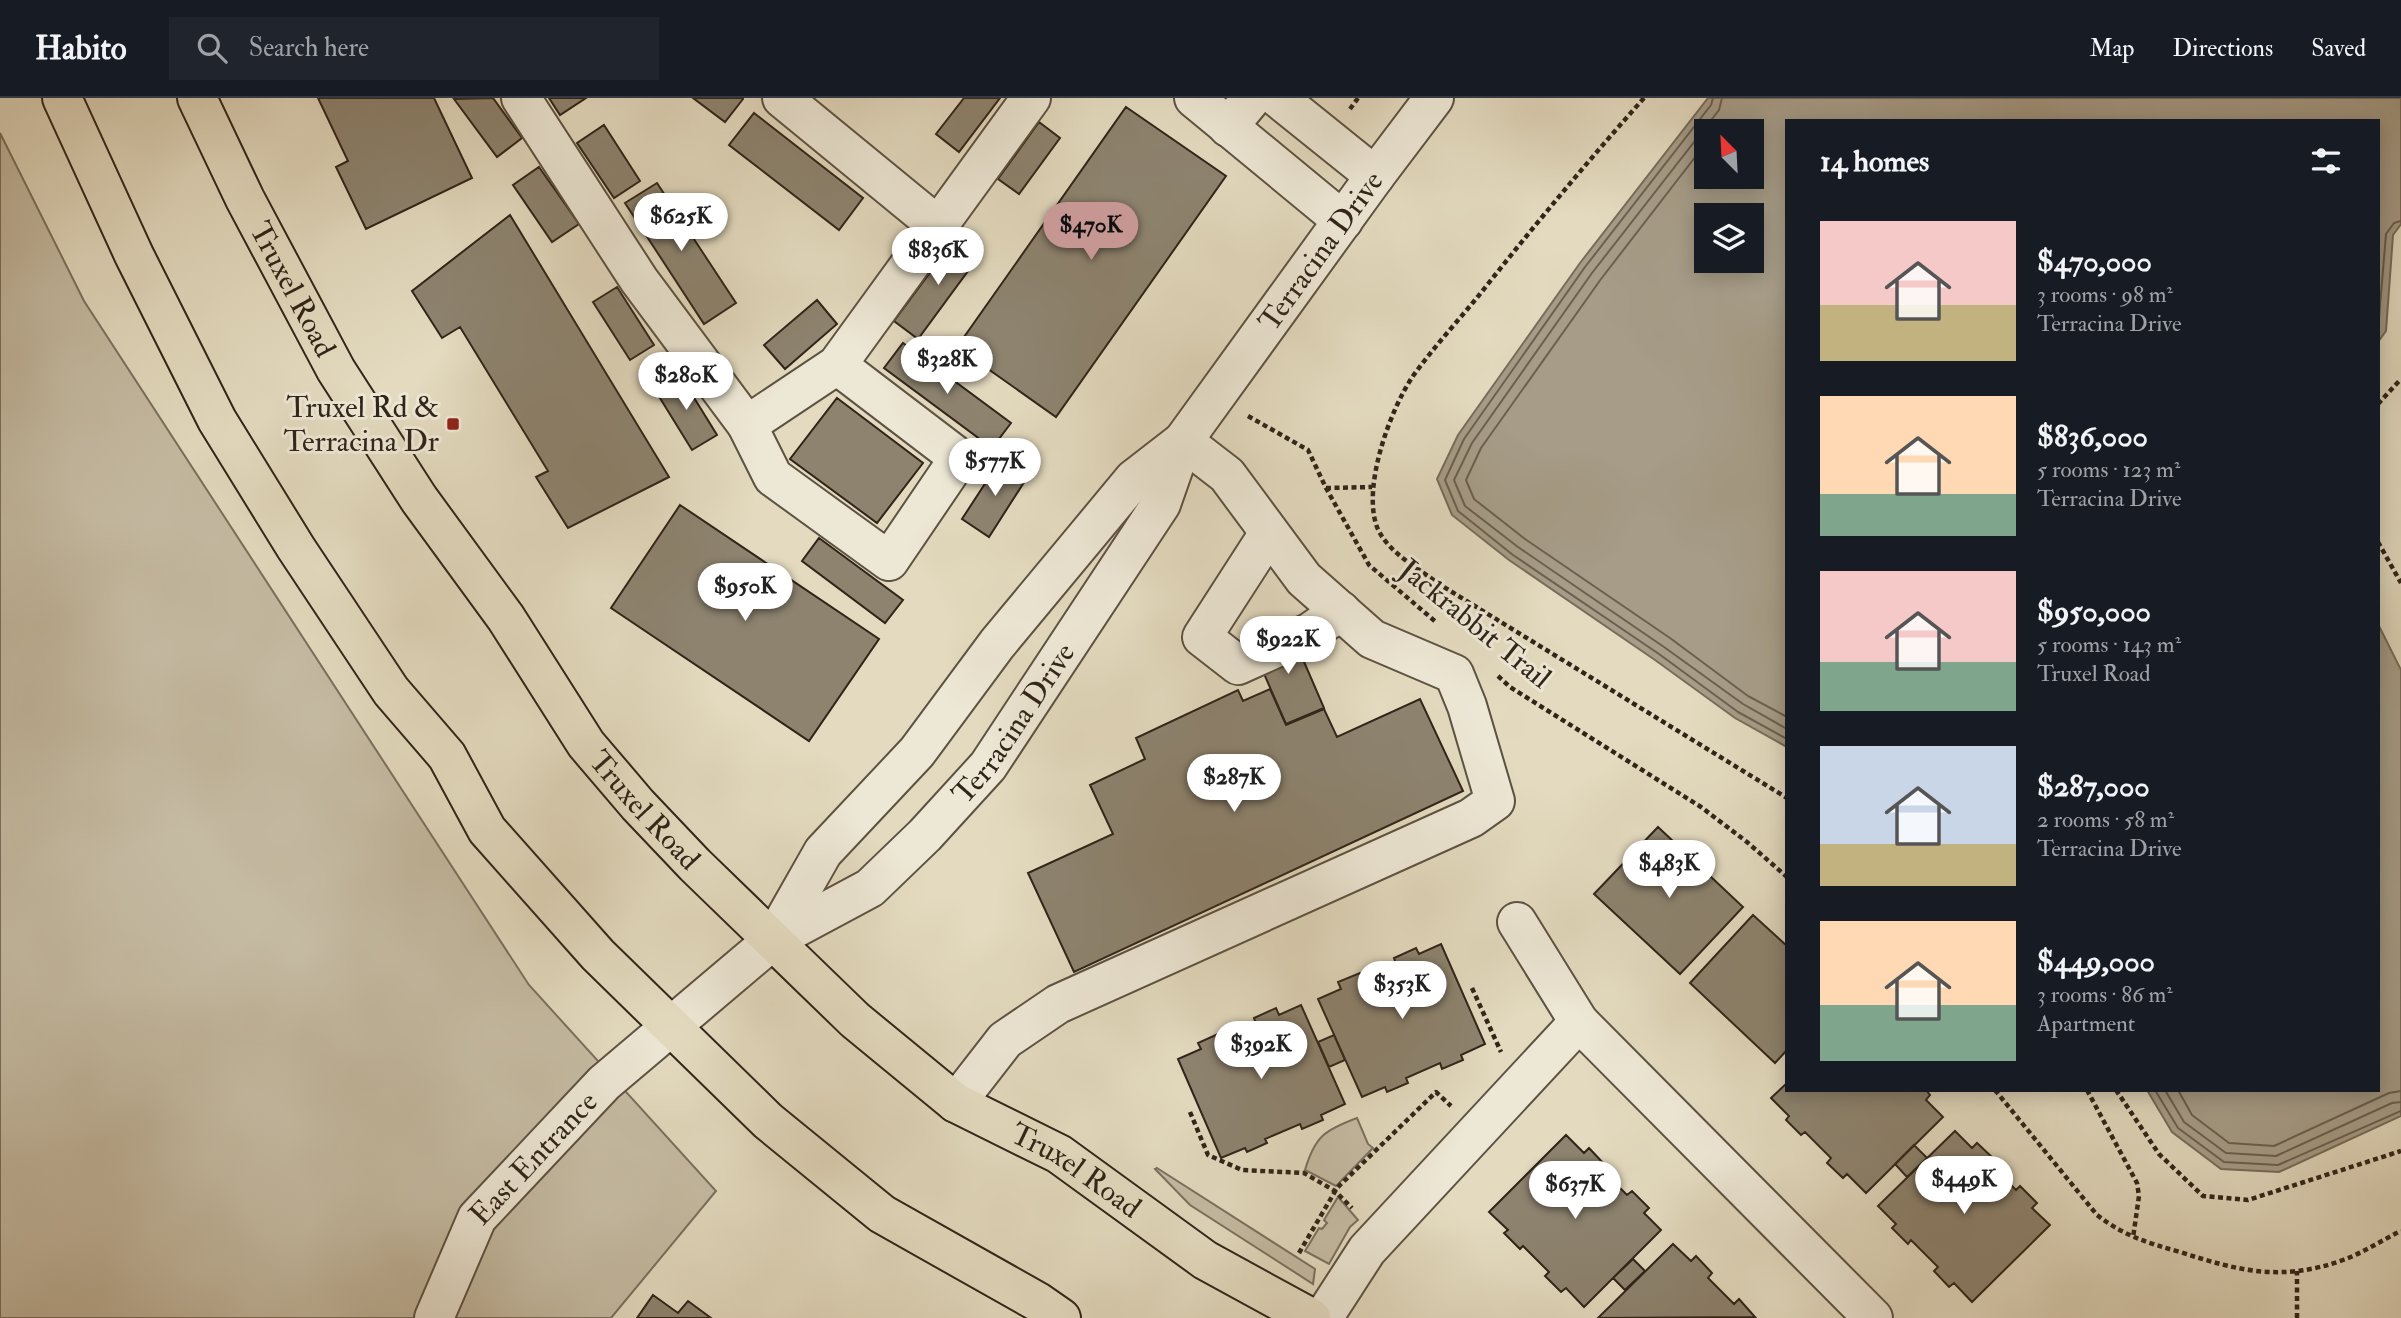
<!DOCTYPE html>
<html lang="en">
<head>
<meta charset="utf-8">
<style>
  :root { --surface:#171b24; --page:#20242c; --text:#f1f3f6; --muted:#9ea1a6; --line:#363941; --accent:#c59692 }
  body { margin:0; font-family:"IM FELL Double Pica",serif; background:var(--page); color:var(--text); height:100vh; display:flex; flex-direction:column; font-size:26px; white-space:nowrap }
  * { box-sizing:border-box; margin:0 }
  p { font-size:23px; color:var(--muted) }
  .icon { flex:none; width:38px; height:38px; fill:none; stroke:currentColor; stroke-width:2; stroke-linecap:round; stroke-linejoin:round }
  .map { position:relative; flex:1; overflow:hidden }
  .panel { position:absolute; left:1785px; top:21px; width:595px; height:973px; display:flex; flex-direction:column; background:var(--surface); border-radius:0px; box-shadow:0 4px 18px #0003 }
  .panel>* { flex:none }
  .needle { width:46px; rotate:336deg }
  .tools { position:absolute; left:1694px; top:21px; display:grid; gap:14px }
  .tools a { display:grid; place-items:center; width:70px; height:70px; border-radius:0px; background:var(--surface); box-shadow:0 4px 18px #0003; font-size:35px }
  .price { position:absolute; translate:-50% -60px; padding:0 16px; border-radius:24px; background:#fff; color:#222; font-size:23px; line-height:46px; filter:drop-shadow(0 2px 4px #0008) }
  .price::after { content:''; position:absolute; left:50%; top:42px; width:21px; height:16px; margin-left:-10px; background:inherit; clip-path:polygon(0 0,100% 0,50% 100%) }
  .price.active { background:var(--accent); color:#111 }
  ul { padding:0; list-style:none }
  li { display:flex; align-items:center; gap:21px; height:175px; padding:0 35px }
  li span { display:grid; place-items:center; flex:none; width:196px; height:140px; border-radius:0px; color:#555 }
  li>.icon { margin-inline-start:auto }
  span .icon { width:84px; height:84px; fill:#fffc; stroke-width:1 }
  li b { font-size:30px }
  h2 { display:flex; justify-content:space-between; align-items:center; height:84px; padding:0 35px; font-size:30px }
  header { display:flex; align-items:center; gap:42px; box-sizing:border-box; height:98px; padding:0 35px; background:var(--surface); border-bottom:2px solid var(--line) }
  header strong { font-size:33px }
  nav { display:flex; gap:38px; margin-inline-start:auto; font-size:24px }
  .search { width:490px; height:63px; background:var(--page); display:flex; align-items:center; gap:18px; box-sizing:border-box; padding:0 24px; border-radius:0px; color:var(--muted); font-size:26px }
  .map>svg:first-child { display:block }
  .green { fill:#c5bba3; stroke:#7a705e; stroke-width:2 }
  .water { fill:#a69c87; stroke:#776c5b; stroke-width:2; fill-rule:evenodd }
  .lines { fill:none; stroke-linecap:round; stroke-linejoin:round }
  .shore { stroke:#6b6050; stroke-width:2 }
  .building { fill:#8d836f; stroke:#302419; stroke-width:2 }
  .minor-casing { stroke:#5d5242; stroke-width:42 }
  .major-casing { stroke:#302419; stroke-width:42 }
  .path { stroke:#302419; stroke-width:4.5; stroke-dasharray:5 3.5; stroke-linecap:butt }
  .minor { stroke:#ede7d5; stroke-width:38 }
  .major { stroke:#e3dabf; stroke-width:38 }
  .poi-dot { fill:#8f2418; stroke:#ede7d5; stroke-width:2.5 }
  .labels { text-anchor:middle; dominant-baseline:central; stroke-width:6; stroke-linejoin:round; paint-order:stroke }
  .street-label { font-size:30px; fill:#302419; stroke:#ede7d5 }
  .poi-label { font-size:30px; fill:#302419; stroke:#ede7d5; text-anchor:end }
</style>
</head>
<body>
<header>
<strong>Habito</strong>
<div class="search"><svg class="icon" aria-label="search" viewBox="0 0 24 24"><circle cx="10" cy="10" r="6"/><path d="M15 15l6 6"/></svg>Search here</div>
<nav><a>Map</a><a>Directions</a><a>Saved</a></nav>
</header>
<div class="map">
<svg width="2401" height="1220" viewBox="0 0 2401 1220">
  <rect width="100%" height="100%" fill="#e3dabf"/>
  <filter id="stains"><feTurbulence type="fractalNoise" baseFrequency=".00286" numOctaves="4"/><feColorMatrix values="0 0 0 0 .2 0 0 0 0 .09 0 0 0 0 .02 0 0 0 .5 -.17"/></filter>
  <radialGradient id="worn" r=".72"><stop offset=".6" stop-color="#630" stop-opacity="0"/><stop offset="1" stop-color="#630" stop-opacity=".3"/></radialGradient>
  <path class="green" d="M 0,35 L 84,203 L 529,887 L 716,1093 L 611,1220 L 0,1220 Z
    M 1357,1020 L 1368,1046 L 1373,1050 L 1336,1088 L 1305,1072 C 1315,1038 1325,1032 1357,1020 Z
    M 1157,1070 L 1315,1171 L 1313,1186 L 1190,1107 L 1155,1071 Z
    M 1338,1099 L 1358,1122 L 1350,1129 L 1329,1166 L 1305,1153 L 1319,1130 L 1322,1131 L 1327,1125 L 1324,1122 Z"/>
  <path class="water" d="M 1708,0 L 2401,0 L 2401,126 L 2393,137 L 2386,233 L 2378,244 L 2378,23 L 1787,23 L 1787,649 L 1735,620 L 1655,562 L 1509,462 L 1452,417 L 1437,381 L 1458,337 L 1580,165 ZM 1706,33 L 1752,33 L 1752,79 L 1706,79 ZM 1706,117 L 1752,117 L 1752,163 L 1706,163 Z
    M 2378,526 L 2401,572 L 2401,1018 L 2279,1074 L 2221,1071 L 2172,1034 L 2147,992 L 2378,992 Z"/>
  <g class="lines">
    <path class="shore" d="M 1713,0 L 1711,7 L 1585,169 L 1464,341 L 1445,382 L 1458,413 L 1513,457 L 1659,556 L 1738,614 L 1787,641
      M 1722,0 L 1719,12 L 1592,175 L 1472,345 L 1454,382 L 1465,408 L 1518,449 L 1664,549 L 1743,606 L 1787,631
      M 1706,45 L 1601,181 L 1481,350 L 1466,382 L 1474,401 L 1525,441 L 1670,540 L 1748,598 L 1787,619
      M 2378,232 L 2386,136 L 2394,125 L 2401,123
      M 2155,992 L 2178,1030 L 2224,1064 L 2278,1067 L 2401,1013
      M 2165,992 L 2184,1024 L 2226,1055 L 2276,1058 L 2392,1005 L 2401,1004
      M 2178,992 L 2192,1017 L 2229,1045 L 2274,1048 L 2389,995 L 2401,993"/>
  </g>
  <path class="building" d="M 318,0 L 434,0 L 472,80 L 366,131 L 336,69 L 348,63 Z
    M 493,0 L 522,40 L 497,59 L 454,1 Z
    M 549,0 L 586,0 L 560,17 Z
    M 693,0 L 743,0 L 743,1 L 725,24 Z
    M 964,0 L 1000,0 L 959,54 L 936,36 Z
    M 1126,9 L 1226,78 L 1056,319 L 957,249 Z
    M 754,15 L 863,100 L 839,132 L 729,47 Z
    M 1039,24 L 1060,40 L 1019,96 L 998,81 Z
    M 604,27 L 640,83 L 614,100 L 577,45 Z
    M 539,69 L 579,126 L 552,144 L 513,87 Z
    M 657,85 L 736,205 L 704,226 L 625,105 Z
    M 510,117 L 669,379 L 568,430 L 536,379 L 548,373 L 460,229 L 442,240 L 412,193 Z
    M 958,137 L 982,154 L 918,241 L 894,223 Z
    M 617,189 L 654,247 L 630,262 L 593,204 Z
    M 817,202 L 837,226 L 785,271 L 764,247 Z
    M 903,245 L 1011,325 L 992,350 L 884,270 Z
    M 680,277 L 717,337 L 692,352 L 655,292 Z
    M 837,300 L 923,365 L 877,425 L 790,361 Z
    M 1001,361 L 1028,378 L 989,439 L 962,421 Z
    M 680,407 L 879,541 L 809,643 L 611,510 Z
    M 819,440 L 903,502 L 885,525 L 802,463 Z
    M 1289,529 L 1324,610 L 1286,626 L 1251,546 Z
    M 1270,591 L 1286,627 L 1324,611 L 1337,639 L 1420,601 L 1463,693 L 1074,874 L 1028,775 L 1113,736 L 1090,687 L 1145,661 L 1136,640 L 1238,592 L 1243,603 Z
    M 1658,729 L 1743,809 L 1680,876 L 1594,796 Z
    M 1753,817 L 1787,848 L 1787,952 L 1775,965 L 1690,885 Z
    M 1441,846 L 1485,946 L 1461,957 L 1463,962 L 1442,971 L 1440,965 L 1406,980 L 1408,985 L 1387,994 L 1385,989 L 1362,999 L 1318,901 L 1341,891 L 1338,884 L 1360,875 L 1363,881 L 1396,866 L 1394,860 L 1416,850 L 1419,856 Z
    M 1301,907 L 1345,1006 L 1321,1017 L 1323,1022 L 1302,1031 L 1300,1026 L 1265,1041 L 1267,1045 L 1247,1054 L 1245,1050 L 1221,1060 L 1178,961 L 1201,951 L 1198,945 L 1220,935 L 1222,941 L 1256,926 L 1254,920 L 1276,910 L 1279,917 Z
    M 1334,937 L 1345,962 L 1329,969 L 1318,944 Z
    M 1787,985 L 1787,992 L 1926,992 L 1930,997 L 1926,1002 L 1943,1019 L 1866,1095 L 1847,1076 L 1843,1080 L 1827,1065 L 1831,1060 L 1805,1034 L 1801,1037 L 1786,1022 L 1789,1018 L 1771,1000 Z
    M 1955,1033 L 1972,1050 L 1977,1045 L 1994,1061 L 1990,1066 L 2016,1092 L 2020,1088 L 2037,1105 L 2032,1110 L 2050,1127 L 1972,1204 L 1954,1185 L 1949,1189 L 1934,1173 L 1938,1169 L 1911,1142 L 1908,1146 L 1892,1130 L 1896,1126 L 1878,1108 Z
    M 1566,1037 L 1584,1055 L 1589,1050 L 1605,1067 L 1601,1071 L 1627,1097 L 1632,1093 L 1649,1110 L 1644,1115 L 1661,1132 L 1584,1209 L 1566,1190 L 1561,1194 L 1545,1178 L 1549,1174 L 1523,1148 L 1520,1151 L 1504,1135 L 1508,1132 L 1489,1114 Z
    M 1914,1047 L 1927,1060 L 1907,1079 L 1895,1066 Z
    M 1673,1146 L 1691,1163 L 1696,1158 L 1712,1175 L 1708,1180 L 1734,1206 L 1739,1201 L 1755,1219 L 1598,1220 Z
    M 1633,1161 L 1645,1173 L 1625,1192 L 1613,1180 Z
    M 653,1197 L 678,1215 L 688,1203 L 711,1220 L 637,1220 Z"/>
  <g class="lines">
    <defs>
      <g id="minor">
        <path d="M 521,0 L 639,182 L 747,327 L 773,379 L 889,463 L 959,360 L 837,267"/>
        <path d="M 782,0 L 938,128"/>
        <path d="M 1194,0 L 1343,123"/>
        <path d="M 1278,0 L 1375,78"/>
        <path d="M 1228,29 L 1252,0"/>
        <path d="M 747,327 L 837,267 L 1031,0"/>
        <path d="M 1269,435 L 1202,539 L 1238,567 L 1309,535 L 1341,513"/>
        <path d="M 1517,824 L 1579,924 L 1873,1220"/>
        <path id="s1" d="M 773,842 L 823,754 L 917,654 L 997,546 L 1134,381 L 1183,343 L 1375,78 L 1434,0"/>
        <path d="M 956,1005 L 1005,942 L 1058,906 L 1471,720 L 1495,703 L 1467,608 L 1454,576 L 1372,541 L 1304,481 L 1227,377 L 1183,343"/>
        <path id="s2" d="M 434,1220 L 477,1120 L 604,985 L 773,842 L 870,790 L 925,737 L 988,668 L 1161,406 L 1183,343"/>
        <path d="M 1323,1220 L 1367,1152 L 1579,924"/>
      </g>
      <g id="major">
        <path d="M 62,0 L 134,157 L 217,322 L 296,450 L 391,593 L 447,658 L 487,732 L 598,857 L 768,1023 L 882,1116 L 1038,1204 L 1061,1220"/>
        <path id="s3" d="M 197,0 L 245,101 L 336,272 L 419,401 L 506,520 L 586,646 L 638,707 L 695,767 L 855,922 L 956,1005 L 1059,1056 L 1205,1162 L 1311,1220"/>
      </g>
    </defs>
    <use href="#minor" class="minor-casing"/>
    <use href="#major" class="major-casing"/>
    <path class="path" d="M 1644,0 C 1587,64 1533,129 1480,196 C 1458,223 1433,250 1413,278 C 1390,312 1362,389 1377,429 C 1387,454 1418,470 1439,486 L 1787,700
      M 1350,11 L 1358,0
      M 2378,306 L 2401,281
      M 1248,318 L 1308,352 L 1326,390 L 1369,467 L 1436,524
      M 1326,390 L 1372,389
      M 2378,444 L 2401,485
      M 1498,578 L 1510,589 L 1701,709 L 1747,744 L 1787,779
      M 1472,890 L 1501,954
      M 1995,992 L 2097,1117 C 2124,1138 2148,1145 2180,1154 C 2239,1173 2282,1184 2343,1162 C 2363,1155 2382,1142 2401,1133
      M 2087,992 L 2137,1085 L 2139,1098 L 2133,1140
      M 2116,992 L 2159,1056 L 2203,1098 L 2248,1102 L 2401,1053
      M 1190,1014 L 1208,1057 L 1242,1072 L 1304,1075 L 1335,1093 L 1352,1110
      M 1299,1155 L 1337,1090 L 1436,994 L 1451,1008
      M 2297,1220 L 2297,1173"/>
    <use href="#minor" class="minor"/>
    <use href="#major" class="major"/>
  </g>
  <rect class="poi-dot" x="446" y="319" width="14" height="14" rx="3.5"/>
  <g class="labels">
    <g class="street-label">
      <text stroke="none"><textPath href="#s1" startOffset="884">Terracina Drive</textPath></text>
      <text stroke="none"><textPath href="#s3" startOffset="214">Truxel Road</textPath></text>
      <text transform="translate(1475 526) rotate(39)">Jackrabbit Trail</text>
      <text stroke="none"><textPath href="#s2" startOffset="845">Terracina Drive</textPath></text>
      <text stroke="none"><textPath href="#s3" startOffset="844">Truxel Road</textPath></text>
      <text stroke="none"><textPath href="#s2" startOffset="191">East Entrance</textPath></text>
      <text stroke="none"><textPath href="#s3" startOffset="1410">Truxel Road</textPath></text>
    </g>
    <g class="poi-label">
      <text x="439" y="309">Truxel Rd &amp;<tspan x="439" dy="34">Terracina Dr</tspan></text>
    </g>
  </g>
  <rect width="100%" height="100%" filter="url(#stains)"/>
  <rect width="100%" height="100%" fill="url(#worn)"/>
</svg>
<div class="tools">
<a><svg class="needle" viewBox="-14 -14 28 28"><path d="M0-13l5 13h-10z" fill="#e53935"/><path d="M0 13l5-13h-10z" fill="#9ea1a6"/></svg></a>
<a><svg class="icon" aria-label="layers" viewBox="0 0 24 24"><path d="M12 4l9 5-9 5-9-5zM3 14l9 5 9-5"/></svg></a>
</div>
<b class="price" style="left:681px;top:155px">$625K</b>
<b class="price active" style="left:1091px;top:164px">$470K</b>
<b class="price" style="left:938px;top:189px">$836K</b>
<b class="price" style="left:947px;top:298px">$328K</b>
<b class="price" style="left:686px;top:314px">$280K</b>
<b class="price" style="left:995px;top:400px">$577K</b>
<b class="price" style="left:745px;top:525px">$950K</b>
<b class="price" style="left:1288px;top:578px">$922K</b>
<b class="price" style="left:1234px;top:716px">$287K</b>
<b class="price" style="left:1669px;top:802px">$483K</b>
<b class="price" style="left:1402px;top:923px">$353K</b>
<b class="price" style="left:1261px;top:983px">$392K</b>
<b class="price" style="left:1964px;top:1118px">$449K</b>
<b class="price" style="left:1575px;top:1123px">$637K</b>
<section class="panel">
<h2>14 homes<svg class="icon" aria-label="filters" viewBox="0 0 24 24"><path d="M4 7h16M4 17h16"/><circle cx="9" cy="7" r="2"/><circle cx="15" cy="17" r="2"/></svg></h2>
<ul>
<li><span style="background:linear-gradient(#f6c9c9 60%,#c2b280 0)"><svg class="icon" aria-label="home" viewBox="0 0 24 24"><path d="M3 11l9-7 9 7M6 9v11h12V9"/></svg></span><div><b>$470,000</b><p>3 rooms · 98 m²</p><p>Terracina Drive</p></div></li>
<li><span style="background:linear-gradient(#ffd9b3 70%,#7fa58c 0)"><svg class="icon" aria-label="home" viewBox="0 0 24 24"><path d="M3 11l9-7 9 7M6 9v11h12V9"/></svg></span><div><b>$836,000</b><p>5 rooms · 123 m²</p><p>Terracina Drive</p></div></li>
<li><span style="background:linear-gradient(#f6c9c9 65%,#7fa58c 0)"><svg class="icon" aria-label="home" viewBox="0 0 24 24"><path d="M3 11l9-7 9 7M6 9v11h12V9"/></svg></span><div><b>$950,000</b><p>5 rooms · 143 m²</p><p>Truxel Road</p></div></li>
<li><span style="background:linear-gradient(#c9d6e8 70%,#c2b280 0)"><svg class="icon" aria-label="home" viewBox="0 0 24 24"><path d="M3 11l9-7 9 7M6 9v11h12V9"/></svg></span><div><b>$287,000</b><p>2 rooms · 58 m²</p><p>Terracina Drive</p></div></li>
<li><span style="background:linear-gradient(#ffd9b3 60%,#7fa58c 0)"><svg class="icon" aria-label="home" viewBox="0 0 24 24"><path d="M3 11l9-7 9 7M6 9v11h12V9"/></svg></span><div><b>$449,000</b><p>3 rooms · 86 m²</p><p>Apartment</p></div></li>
</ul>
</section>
</div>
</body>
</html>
